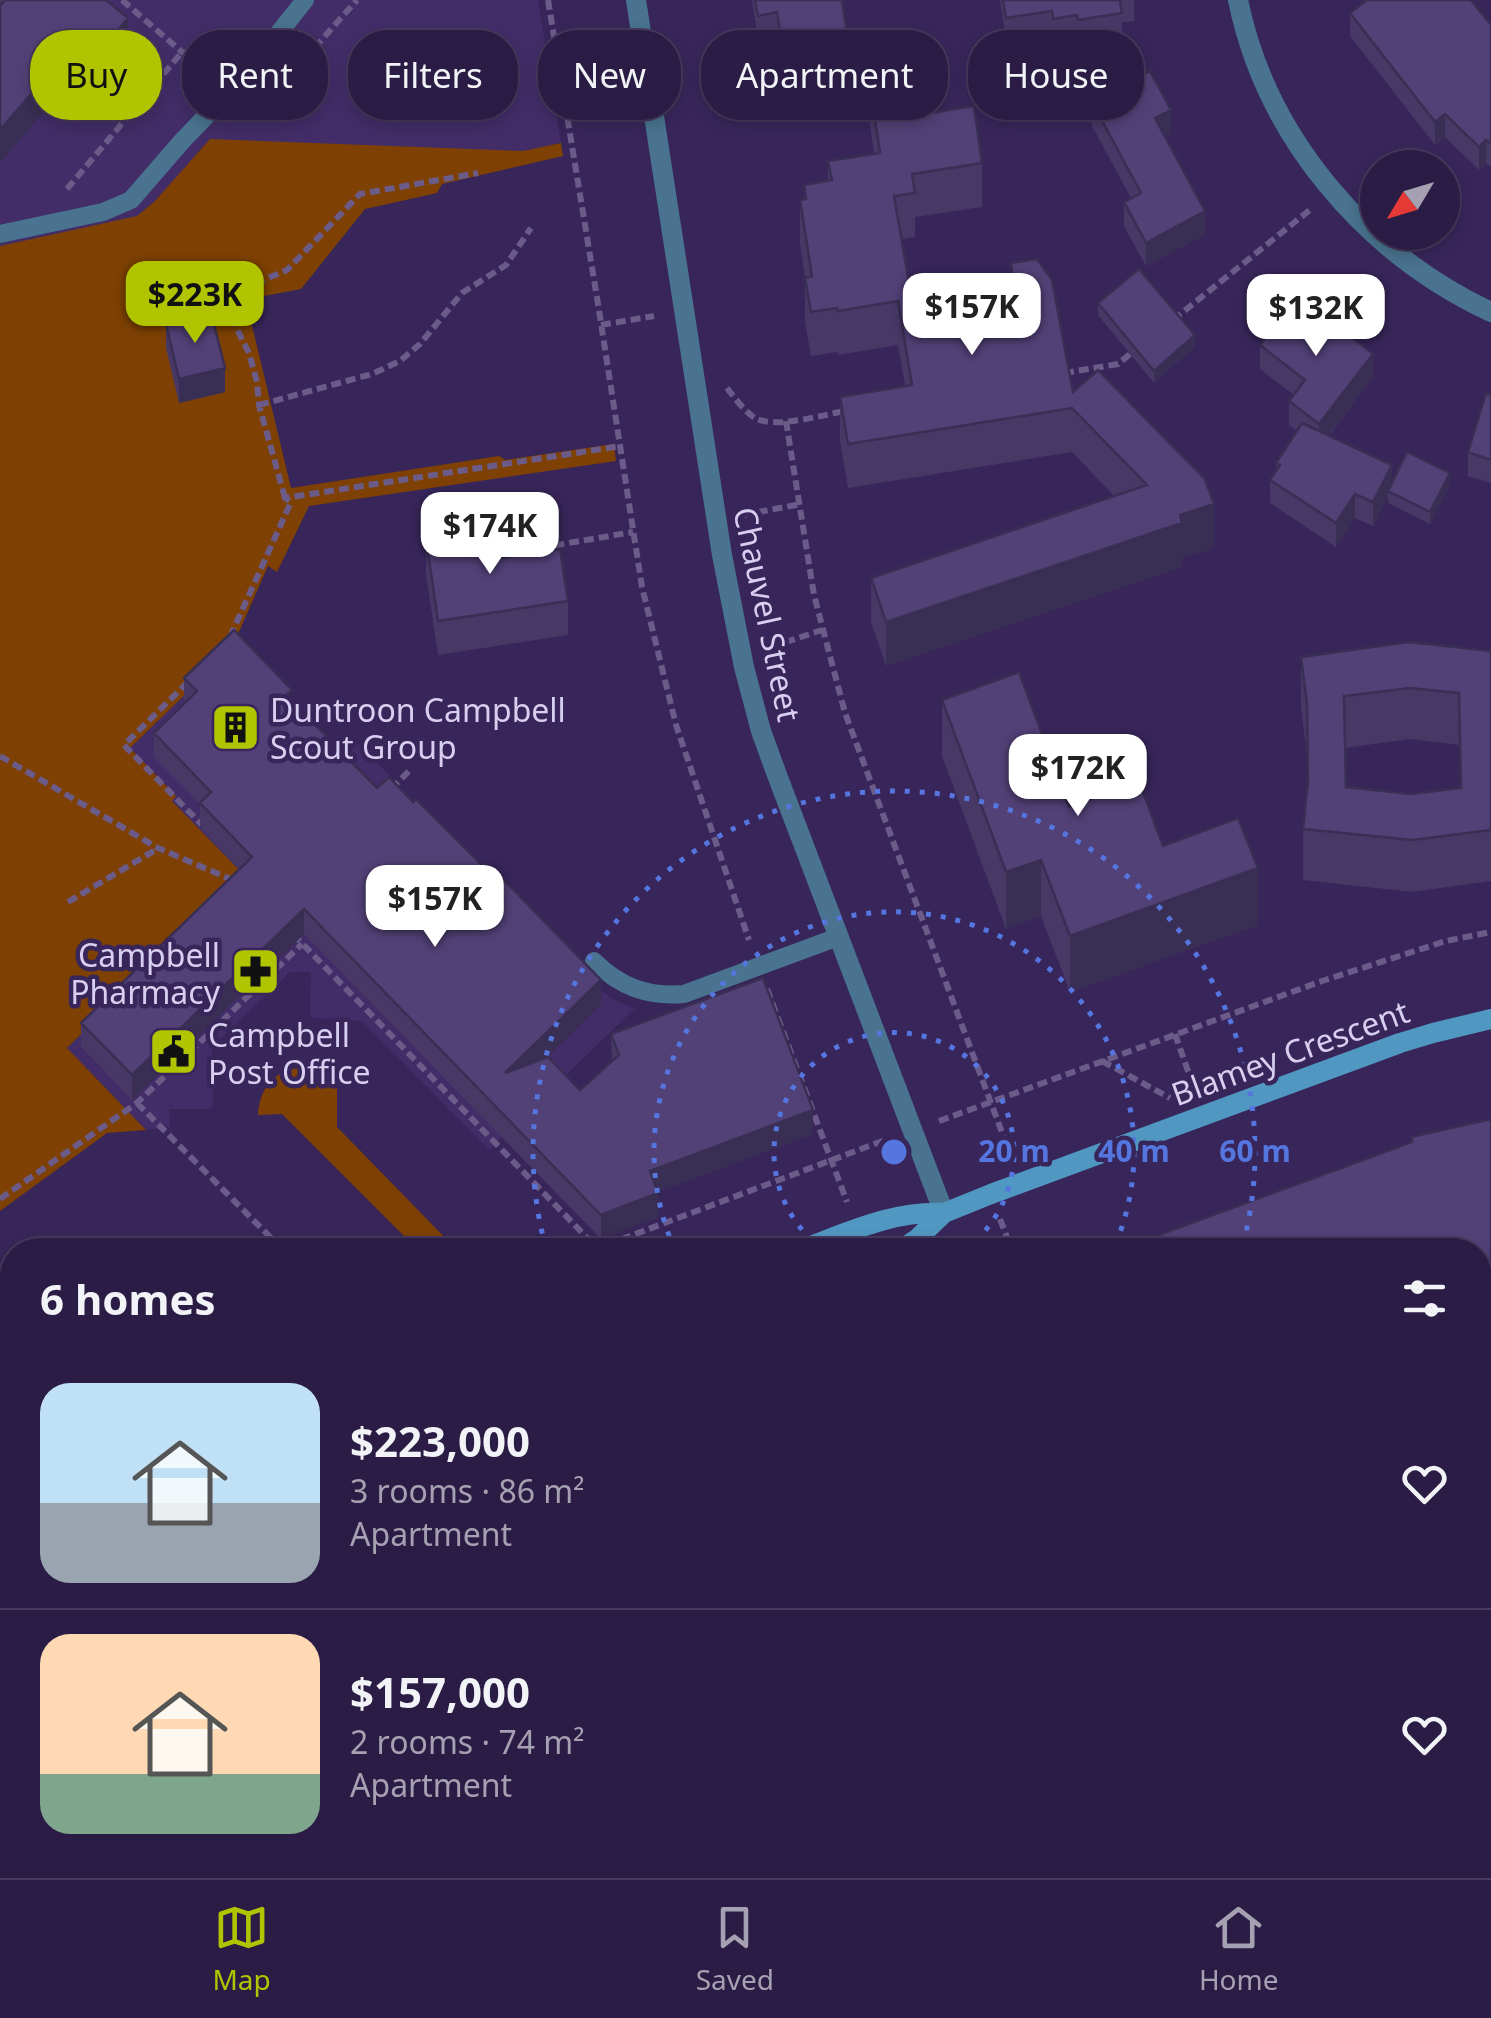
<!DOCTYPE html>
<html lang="en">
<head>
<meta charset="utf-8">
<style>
  :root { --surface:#2a1c44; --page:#32254b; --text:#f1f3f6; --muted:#a5a1b2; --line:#463a5d; --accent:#b0c500 }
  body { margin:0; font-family:"Noto Sans",sans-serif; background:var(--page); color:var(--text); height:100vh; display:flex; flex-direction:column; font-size:38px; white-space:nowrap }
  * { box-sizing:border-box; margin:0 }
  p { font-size:32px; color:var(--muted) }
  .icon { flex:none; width:55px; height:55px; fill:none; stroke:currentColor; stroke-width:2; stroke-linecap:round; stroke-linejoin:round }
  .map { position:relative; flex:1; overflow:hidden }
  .panel { position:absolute; left:0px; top:1238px; width:1492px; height:642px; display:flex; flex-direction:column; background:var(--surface); border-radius:40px 40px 0 0; box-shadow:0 5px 15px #0003,0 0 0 2px var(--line) }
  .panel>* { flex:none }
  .hud { position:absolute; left:30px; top:30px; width:1432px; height:90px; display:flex; gap:20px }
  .needle { width:65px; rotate:232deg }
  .buttons { position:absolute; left:1360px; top:150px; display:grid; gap:20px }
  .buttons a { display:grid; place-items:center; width:100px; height:100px; border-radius:50%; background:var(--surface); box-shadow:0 5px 15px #0003,0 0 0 2px var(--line); font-size:50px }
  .price { position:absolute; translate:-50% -85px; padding:0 22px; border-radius:20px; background:#fff; color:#222; font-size:32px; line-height:65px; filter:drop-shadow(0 2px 5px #0008) }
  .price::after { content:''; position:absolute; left:50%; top:60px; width:30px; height:22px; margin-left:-15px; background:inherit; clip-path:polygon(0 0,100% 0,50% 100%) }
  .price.current { background:var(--accent); color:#111 }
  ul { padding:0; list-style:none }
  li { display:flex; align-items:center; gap:30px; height:250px; padding:0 40px }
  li+li { border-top:2px solid var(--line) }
  li span { display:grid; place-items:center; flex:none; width:280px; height:200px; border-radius:30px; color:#555 }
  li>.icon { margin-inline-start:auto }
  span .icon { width:120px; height:120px; fill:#fffc; stroke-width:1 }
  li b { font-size:42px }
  h2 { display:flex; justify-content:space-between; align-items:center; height:120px; padding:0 40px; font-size:42px }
  .tag { padding:0 35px; border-radius:40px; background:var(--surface); box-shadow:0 5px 15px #0003,0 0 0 2px var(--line); font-size:35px; line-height:90px }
  .tag.current { background:var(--accent); color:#111 }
  .menu { display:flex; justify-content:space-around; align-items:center; height:140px; border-top:2px solid var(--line); background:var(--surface); font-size:28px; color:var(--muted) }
  .menu a { display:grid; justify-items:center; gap:5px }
  .menu .current { color:var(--accent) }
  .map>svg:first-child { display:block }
  .built { fill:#422d68 }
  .green { fill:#7e4103 }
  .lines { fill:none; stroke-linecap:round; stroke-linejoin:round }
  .path { stroke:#6b5b89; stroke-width:6; stroke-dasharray:10 5; stroke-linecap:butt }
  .lane { stroke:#49738e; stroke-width:18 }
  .street { stroke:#49738e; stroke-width:20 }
  .secondary { stroke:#5097c1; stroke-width:20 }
  .wall { fill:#473866; fill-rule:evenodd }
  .shaded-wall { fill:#392e53 }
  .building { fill:#524177; stroke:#392e53; stroke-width:2.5; fill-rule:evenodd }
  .ring { fill:none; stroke:#5575df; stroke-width:5; stroke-dasharray:5 10 }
  .labels { text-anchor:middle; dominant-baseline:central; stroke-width:9; stroke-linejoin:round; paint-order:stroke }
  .street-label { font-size:32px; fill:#d8cff0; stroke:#38265a }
  .poi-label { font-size:32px; fill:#d8cff0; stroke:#38265a; text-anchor:start }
  .centre { fill:#5575df; stroke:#38265a; stroke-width:5 }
  .ring-label { font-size:30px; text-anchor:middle; font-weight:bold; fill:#5575df; stroke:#38265a; stroke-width:9; stroke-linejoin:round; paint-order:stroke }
</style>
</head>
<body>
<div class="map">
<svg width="1491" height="1878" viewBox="0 0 1491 1878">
  <rect width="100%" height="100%" fill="#38265a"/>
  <path class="built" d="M 0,0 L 538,0 L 561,143 L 523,151 L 154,202 L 137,216 L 129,219 L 0,246 Z
    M 235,640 L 333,742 L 346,731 L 591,982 L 614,1000 L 635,1008 L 489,1150 L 362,1021 L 312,1018 L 310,1013 L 311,972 L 290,972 L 212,1047 L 213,1106 L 208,1109 L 169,1109 L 170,1127 L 146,1130 L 67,1048 L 243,876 L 171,800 L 176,795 L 130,748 L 231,650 Z"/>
  <path class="green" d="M 210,139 L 523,151 L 561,143 L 563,156 L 442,184 L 437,193 L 365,209 L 301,289 L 264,296 L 249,313 L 291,488 L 499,456 L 505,460 L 614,444 L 616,461 L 309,506 L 277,572 L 268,566 L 231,650 L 130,748 L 176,796 L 172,801 L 244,875 L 67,1048 L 146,1130 L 107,1133 L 0,1211 L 0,246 L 137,216 L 154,202 Z
    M 306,1067 L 323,1071 L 337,1081 L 337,1127 L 457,1250 L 418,1250 L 282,1114 L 258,1115 C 260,1085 276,1069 306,1067 Z"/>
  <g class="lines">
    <path class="path" d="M 122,0 L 182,52 L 223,61
      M 548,0 L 598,304 L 642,587 L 676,725 L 749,940
      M 264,95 L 269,99 L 357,0
      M 67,189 L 182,52
      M 1173,320 L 1311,209
      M 601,325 L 654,316
      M 1064,373 L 1118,364 L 1136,349
      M 727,388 C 734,397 745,412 755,418 C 775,429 823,415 845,411
      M 259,405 L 372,374 L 400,361 L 420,344 L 462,293 L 506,265 L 531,228
      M 786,421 L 814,595 L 845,713 L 1012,1159
      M 285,498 L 259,405 L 257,382 L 249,353 L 228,311 L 230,296 L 242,289 L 287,270 L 360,194 L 478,173
      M 743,515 L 801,504
      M 510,553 L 633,532
      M 230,637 L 291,502 L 285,498 L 621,446
      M 771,647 L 822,630
      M 188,682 L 124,745 L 202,825
      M 0,756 L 158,848 L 237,882
      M 391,789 L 409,771
      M 68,902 L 157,849
      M 293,934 L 597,1248
      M 767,989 L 847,1202
      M 1175,1034 L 1195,1091
      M 1102,1061 L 1170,1098
      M 137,1103 L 283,1250
      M 939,1121 L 1322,981 L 1446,941 L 1491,932
      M 0,1199 L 137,1103 L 302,944
      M 1000,1219 L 1012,1250
      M 593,1250 L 885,1140
      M 0,1482 L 12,1489
      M 0,1556 L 12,1538
      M 1480,1630 L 1491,1636
      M 0,1679 L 12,1686
      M 24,1878 L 31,1868"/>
    <path class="lane" d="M 0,234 L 103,212 L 131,200 L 183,140 L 243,78 L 305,0
      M 594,961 C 620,987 648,997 684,994 L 838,937"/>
    <path class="street" d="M 636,0 L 722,555 L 744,667 L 761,731 L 777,775 L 944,1213
      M 1238,0 C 1266,137 1365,253 1491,312
      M 1480,1763 L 1491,1759
      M 1172,1878 L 1200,1868"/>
    <path class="secondary" d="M 800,1250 C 849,1232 891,1211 944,1213
      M 900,1250 L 917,1239 L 944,1213 L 991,1194 L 1400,1043 L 1433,1033 L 1491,1019
      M 0,1596 L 12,1603
      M 134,1878 L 147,1868"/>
  </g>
  <path class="wall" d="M 0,0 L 106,0 L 128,51 L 91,95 L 71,80 L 0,163 Z
    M 752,0 L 842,0 L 848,40 L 868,84 L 868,73 L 917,115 L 982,163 L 982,207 L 915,217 L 915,237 L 902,239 L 911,294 L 1011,279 L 1011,263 L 1073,392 L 1214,548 L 1182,558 L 1182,567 L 886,666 L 871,622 L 871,578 L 1114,496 L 1072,452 L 848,488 L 840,441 L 840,397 L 905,386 L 898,345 L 838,355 L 837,352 L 811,356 L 805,322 L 805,277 L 800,244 L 800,200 L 804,200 L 804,185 L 828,181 L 828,161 L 874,154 L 868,110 L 832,116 L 830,105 L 798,110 L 798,108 L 789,109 L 777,34 L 758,38 Z
    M 1000,0 L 1134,0 L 1134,21 L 1122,22 L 1122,37 L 1078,43 L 1077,38 L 1053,42 L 1052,34 L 1006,41 Z
    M 1350,13 L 1491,25 L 1491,167 L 1486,163 L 1479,170 L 1445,137 L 1435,145 L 1350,36 Z
    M 1092,102 L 1171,133 L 1165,136 L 1205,235 L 1146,266 L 1124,226 L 1124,202 L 1131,198 L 1092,126 Z
    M 1098,303 L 1195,347 L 1154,383 L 1098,315 Z
    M 166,324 L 225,392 L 179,403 L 166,348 Z
    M 1260,345 L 1373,377 L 1329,436 L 1392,482 L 1450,485 L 1430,524 L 1388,503 L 1388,497 L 1373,526 L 1355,518 L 1336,547 L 1270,503 L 1270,480 L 1276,472 L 1276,463 L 1297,431 L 1289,425 L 1289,401 L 1294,395 L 1260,369 Z
    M 1491,395 L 1491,483 L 1468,476 L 1468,452 Z
    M 426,539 L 495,559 L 568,601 L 568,635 L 438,655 L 426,574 Z
    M 1491,651 L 1491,881 L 1412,892 L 1303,880 L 1303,829 L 1308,786 L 1307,755 L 1301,708 L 1301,657 ZM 1410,739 L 1459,745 L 1460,788 L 1411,794 L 1346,787 L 1345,748 Z
    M 184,678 L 292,701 L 377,788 L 601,1005 L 546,1058 L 580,1090 L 612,1061 L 611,1034 L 813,1134 L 658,1192 L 658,1217 L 601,1239 L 304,934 L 132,1100 L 81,1047 L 81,1023 L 239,869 L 200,827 L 200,804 L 154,757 L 154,733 L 184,703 Z
    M 942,700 L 1069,807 L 1163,846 L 1258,925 L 1070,992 L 1041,916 L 1006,929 L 942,756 Z
    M 0,1706 L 12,1706 L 11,1828 L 0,1820 Z
    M 614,1868 L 891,1868 L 875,1878 L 623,1878 Z"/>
  <path class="shaded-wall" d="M 128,18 L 128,51 L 91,95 L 91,63 Z
    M 71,48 L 71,80 L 0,163 L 0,130 Z
    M 1171,110 L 1171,133 L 1155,142 L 1155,118 Z
    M 1445,114 L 1445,137 L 1435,145 L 1435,122 Z
    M 1486,140 L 1486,163 L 1479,170 L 1479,147 Z
    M 1205,211 L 1205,235 L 1146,266 L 1146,243 Z
    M 1195,335 L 1195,347 L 1154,383 L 1154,371 Z
    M 1373,354 L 1373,377 L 1319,448 L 1319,424 Z
    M 225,368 L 225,392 L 179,403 L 179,379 Z
    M 1392,465 L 1392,489 L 1388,491 L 1388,497 L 1373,526 L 1373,502 Z
    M 1450,473 L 1450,485 L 1430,524 L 1430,512 Z
    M 1355,494 L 1355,518 L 1336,547 L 1336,523 Z
    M 1214,504 L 1214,548 L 1182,558 L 1182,567 L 886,666 L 886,622 Z
    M 1041,860 L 1041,916 L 1006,929 L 1006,872 Z
    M 1258,868 L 1258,925 L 1070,992 L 1070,936 Z
    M 304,909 L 304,934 L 132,1100 L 132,1075 Z
    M 601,980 L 601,1005 L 505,1098 L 505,1073 Z
    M 813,1110 L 813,1134 L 650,1195 L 650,1171 Z
    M 658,1193 L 658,1217 L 601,1239 L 601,1215 Z
    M 1491,1317 L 1491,1351 L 1480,1353 L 1480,1319 Z
    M 12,1802 L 12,1825 L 11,1828 L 11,1804 Z
    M 371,1868 L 377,1868 L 377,1878 L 364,1878 Z
    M 839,1868 L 843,1868 L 843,1878 L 822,1878 Z
    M 855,1868 L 891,1868 L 875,1878 L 848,1878 L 848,1872 Z"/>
  <path class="building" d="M 5,0 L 106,0 L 128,18 L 91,63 L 71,48 L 0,130 L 0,6 Z
    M 755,0 L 842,0 L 848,40 L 861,37 L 869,88 L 832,94 L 830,83 L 798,88 L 798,86 L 789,87 L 777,12 L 758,16 Z
    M 1003,0 L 1120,0 L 1122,13 L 1078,20 L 1077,15 L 1053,19 L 1052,11 L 1006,18 Z
    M 1367,0 L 1471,0 L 1491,25 L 1491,144 L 1486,140 L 1479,147 L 1445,114 L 1435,122 L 1350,13 Z
    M 910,67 L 917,115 L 974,106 L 982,163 L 912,174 L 915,193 L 894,196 L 911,294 L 1013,279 L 1011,263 L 1037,259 L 1052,280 L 1073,392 L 1098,370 L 1205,479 L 1214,504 L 1180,515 L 1182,523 L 886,622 L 871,578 L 1147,485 L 1072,408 L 848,444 L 840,397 L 912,385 L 898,301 L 838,311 L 837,308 L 811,312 L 805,278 L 812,276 L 800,200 L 806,199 L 804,185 L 832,180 L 828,161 L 880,153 L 868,73 Z
    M 1150,71 L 1171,110 L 1155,118 L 1205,211 L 1146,243 L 1124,202 L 1141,193 L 1092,102 Z
    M 1139,269 L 1195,335 L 1154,371 L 1098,303 Z
    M 1295,300 L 1332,328 L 1335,324 L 1373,354 L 1319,424 L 1289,401 L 1305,380 L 1260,345 Z
    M 211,313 L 225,368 L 179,379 L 166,324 Z
    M 1486,393 L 1491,395 L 1491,460 L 1468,452 Z
    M 1302,423 L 1392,465 L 1373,502 L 1355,494 L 1336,523 L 1270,480 L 1280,465 L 1276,463 Z
    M 1407,452 L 1450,473 L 1430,512 L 1388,491 Z
    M 490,529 L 495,559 L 560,549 L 568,601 L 438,621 L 426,539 Z
    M 234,630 L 292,690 L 286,695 L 377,788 L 389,777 L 413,802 L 416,799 L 495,878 L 498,874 L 601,980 L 505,1073 L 548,1057 L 580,1090 L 619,1055 L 611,1034 L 763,978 L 813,1110 L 650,1171 L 658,1193 L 601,1215 L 304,909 L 132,1075 L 81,1023 L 252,857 L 200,803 L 211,792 L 154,733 L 197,691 L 184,678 Z
    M 1409,642 L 1491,651 L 1491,830 L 1412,840 L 1303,829 L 1308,781 L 1307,704 L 1301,657 ZM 1410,688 L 1459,693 L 1461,788 L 1411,794 L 1346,787 L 1344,696 Z
    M 1019,672 L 1069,807 L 1139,781 L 1163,846 L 1238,818 L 1258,868 L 1070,936 L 1041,860 L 1006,872 L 942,700 Z
    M 1491,1119 L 1491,1317 L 1480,1319 L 1480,1250 L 1201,1250 L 1199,1245 L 1196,1250 L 1135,1250 L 1143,1234 L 1151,1238 L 1412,1142 L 1411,1137 Z
    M 4,1701 L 12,1706 L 12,1802 L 11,1804 L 0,1797 L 0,1706 Z
    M 274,1868 L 371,1868 L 364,1878 L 267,1878 Z
    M 633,1868 L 839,1868 L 822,1878 L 814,1878 L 810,1871 L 802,1878 L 642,1878 Z"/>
  <g class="ring">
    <path d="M824 1250A120 120 0 1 1 964 1250"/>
    <path d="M675 1250A240 240 0 1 1 1113 1250"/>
    <path d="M546 1248A361 361 0 1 1 1242 1248"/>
  </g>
  <defs>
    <symbol id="building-square" viewBox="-11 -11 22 22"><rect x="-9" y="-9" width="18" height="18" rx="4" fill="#b0c500" stroke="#38265a"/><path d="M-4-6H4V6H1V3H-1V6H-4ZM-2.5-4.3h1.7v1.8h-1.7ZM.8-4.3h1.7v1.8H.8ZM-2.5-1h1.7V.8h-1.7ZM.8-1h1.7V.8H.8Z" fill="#111"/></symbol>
    <symbol id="pharmacy-square" viewBox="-11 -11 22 22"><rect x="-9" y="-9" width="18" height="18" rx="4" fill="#b0c500" stroke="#38265a"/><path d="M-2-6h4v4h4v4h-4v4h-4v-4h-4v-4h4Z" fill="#111"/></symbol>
    <symbol id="civic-square" viewBox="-11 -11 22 22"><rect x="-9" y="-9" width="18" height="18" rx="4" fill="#b0c500" stroke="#38265a"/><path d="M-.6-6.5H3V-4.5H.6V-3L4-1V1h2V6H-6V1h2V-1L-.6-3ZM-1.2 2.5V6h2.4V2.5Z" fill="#111"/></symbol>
  </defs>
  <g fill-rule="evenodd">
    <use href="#building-square" x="208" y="700" width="55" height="55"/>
    <use href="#pharmacy-square" x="228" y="944" width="55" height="55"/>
    <use href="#civic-square" x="146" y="1024" width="55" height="55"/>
  </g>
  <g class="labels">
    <g class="street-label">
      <text transform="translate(768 614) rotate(78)">Chauvel Street</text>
      <text transform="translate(1290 1052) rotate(-20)">Blamey Crescent</text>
    </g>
    <g class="poi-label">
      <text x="270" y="709">Duntroon Campbell<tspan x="270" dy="37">Scout Group</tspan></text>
      <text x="220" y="954" text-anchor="end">Campbell<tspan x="220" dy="37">Pharmacy</tspan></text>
      <text x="208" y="1034">Campbell<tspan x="208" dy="37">Post Office</tspan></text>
    </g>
  </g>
  <circle cx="894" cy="1152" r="15" class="centre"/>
  <g class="ring-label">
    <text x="1014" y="1162">20 m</text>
    <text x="1134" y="1162">40 m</text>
    <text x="1255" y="1162">60 m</text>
  </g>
</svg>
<div class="buttons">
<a><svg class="needle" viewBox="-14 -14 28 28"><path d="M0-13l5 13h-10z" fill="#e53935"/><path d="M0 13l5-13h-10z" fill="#a5a1b2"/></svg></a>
</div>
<b class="price current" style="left:195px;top:346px">$223K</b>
<b class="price" style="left:972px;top:358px">$157K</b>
<b class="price" style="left:1316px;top:359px">$132K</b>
<b class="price" style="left:490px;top:577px">$174K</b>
<b class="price" style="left:1078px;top:819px">$172K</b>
<b class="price" style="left:435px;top:950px">$157K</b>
<div class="hud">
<a class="tag current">Buy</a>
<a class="tag">Rent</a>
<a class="tag">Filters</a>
<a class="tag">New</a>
<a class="tag">Apartment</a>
<a class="tag">House</a>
</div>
<section class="panel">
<h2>6 homes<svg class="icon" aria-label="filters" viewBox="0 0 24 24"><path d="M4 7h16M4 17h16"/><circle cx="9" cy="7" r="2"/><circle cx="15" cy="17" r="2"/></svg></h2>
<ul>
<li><span style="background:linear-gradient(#bfe0f5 60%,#9aa5b1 0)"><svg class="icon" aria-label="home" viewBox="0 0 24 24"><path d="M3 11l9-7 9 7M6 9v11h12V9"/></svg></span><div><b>$223,000</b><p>3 rooms · 86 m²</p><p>Apartment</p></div><svg class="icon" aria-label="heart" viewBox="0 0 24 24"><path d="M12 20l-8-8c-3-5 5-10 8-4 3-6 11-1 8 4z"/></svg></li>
<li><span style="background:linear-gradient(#ffd9b3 70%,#7fa58c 0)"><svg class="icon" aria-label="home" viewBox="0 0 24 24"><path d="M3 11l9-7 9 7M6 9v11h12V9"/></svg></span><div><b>$157,000</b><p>2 rooms · 74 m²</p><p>Apartment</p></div><svg class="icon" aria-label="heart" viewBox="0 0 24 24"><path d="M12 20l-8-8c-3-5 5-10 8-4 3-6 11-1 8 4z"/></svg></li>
</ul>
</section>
</div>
<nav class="menu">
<a class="current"><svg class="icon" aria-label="map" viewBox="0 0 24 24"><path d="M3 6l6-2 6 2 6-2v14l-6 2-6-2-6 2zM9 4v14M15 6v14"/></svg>Map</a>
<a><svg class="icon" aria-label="saved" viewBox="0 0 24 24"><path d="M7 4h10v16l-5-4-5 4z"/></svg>Saved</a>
<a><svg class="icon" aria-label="home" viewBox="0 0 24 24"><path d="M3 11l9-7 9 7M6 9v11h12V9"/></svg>Home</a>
</nav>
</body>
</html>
